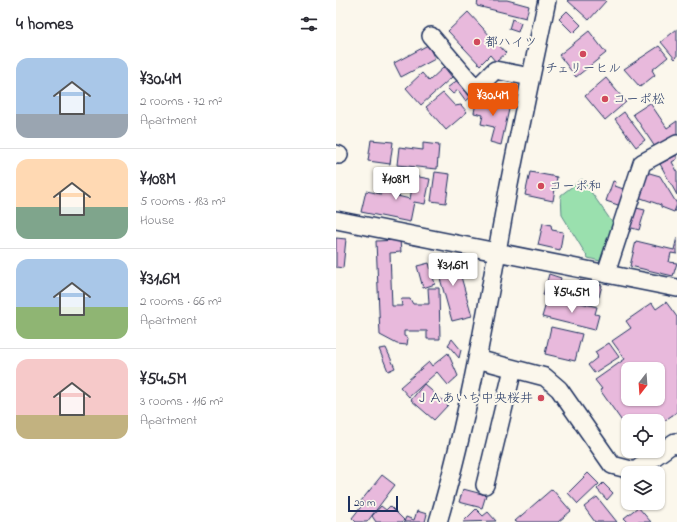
<!DOCTYPE html>
<html lang="en">
<head>
<meta charset="utf-8">
<style>
  :root { --surface:#fff; --page:#f7f7f7; --text:#2b2b33; --muted:#7c7c81; --line:#e1e1e2; --accent:#ea580c }
  body { margin:0; font-family:"Indie Flower","Klee One",sans-serif; background:var(--page); color:var(--text); height:100vh; display:flex; flex-direction:column; font-size:15px; white-space:nowrap }
  * { box-sizing:border-box; margin:0 }
  p { font-size:13px; color:var(--muted) }
  .icon { flex:none; width:22px; height:22px; fill:none; stroke:currentColor; stroke-width:2; stroke-linecap:round; stroke-linejoin:round }
  .map { position:relative; flex:1; overflow:hidden }
  .drawer { display:flex; flex-direction:column; background:var(--surface); width:336px }
  .drawer>* { flex:none }
  .needle { width:26px; rotate:197deg }
  .controls { position:absolute; left:285px; top:362px; display:grid; gap:8px }
  .controls a { display:grid; place-items:center; width:44px; height:44px; border-radius:8px; background:var(--surface); box-shadow:0 1px 3px #0004; font-size:20px }
  .scale { position:absolute; left:12px; bottom:10px; width:50px; box-sizing:border-box; padding-left:4px; border:2px solid #1b2f5e; border-top:0; font-size:11px; line-height:14px; white-space:nowrap; color:#1b2f5e; -webkit-text-stroke:3px #fbf7ec; paint-order:stroke }
  .price { position:absolute; translate:-50% -34px; padding:0 9px; border-radius:4px; background:#fff; color:#222; font-size:13px; line-height:26px; filter:drop-shadow(0 1px 2px #0008) }
  .price::after { content:''; position:absolute; left:50%; top:24px; width:12px; height:9px; margin-left:-6px; background:inherit; clip-path:polygon(0 0,100% 0,50% 100%) }
  .price.selected { background:var(--accent); color:#fff }
  ul { padding:0; list-style:none }
  li { display:flex; align-items:center; gap:12px; height:100px; padding:0 16px }
  li+li { border-top:1px solid var(--line) }
  li span { display:grid; place-items:center; flex:none; width:112px; height:80px; border-radius:12px; color:#555 }
  li>.icon { margin-inline-start:auto }
  span .icon { width:48px; height:48px; fill:#fffc; stroke-width:1 }
  li b { font-size:17px }
  h2 { display:flex; justify-content:space-between; align-items:center; height:48px; padding:0 16px; font-size:17px }
  main { display:flex; flex:1; min-height:0 }
  .map>svg:first-child { display:block }
  .green { fill:#9ae0ae; stroke:#5a8886 }
  .building { fill:#e8b9dc; stroke:#1b2f5e; fill-rule:evenodd }
  .lines { fill:none; stroke-linecap:round; stroke-linejoin:round }
  .minor-casing { stroke:#1b2f5e; stroke-width:20 }
  .minor { stroke:#fbf7ec; stroke-width:17 }
  .poi-dot { fill:#d1495b; stroke:#fbf7ec; stroke-width:1.5 }
  .labels { text-anchor:middle; dominant-baseline:central; stroke-width:4; stroke-linejoin:round; paint-order:stroke }
  .poi-label { font-size:13px; fill:#1b2f5e; stroke:#fbf7ec; text-anchor:start }
</style>
</head>
<body>
<main>
<section class="drawer">
<h2>4 homes<svg class="icon" aria-label="filters" viewBox="0 0 24 24"><path d="M4 7h16M4 17h16"/><circle cx="9" cy="7" r="2"/><circle cx="15" cy="17" r="2"/></svg></h2>
<ul>
<li><span style="background:linear-gradient(#a9c7e8 70%,#9aa5b1 0)"><svg class="icon" aria-label="home" viewBox="0 0 24 24"><path d="M3 11l9-7 9 7M6 9v11h12V9"/></svg></span><div><b>¥30.4M</b><p>2 rooms · 72 m²</p><p>Apartment</p></div></li>
<li><span style="background:linear-gradient(#ffd9b3 60%,#7fa58c 0)"><svg class="icon" aria-label="home" viewBox="0 0 24 24"><path d="M3 11l9-7 9 7M6 9v11h12V9"/></svg></span><div><b>¥108M</b><p>5 rooms · 183 m²</p><p>House</p></div></li>
<li><span style="background:linear-gradient(#a9c7e8 60%,#8fb573 0)"><svg class="icon" aria-label="home" viewBox="0 0 24 24"><path d="M3 11l9-7 9 7M6 9v11h12V9"/></svg></span><div><b>¥31.6M</b><p>2 rooms · 66 m²</p><p>Apartment</p></div></li>
<li><span style="background:linear-gradient(#f6c9c9 70%,#c2b280 0)"><svg class="icon" aria-label="home" viewBox="0 0 24 24"><path d="M3 11l9-7 9 7M6 9v11h12V9"/></svg></span><div><b>¥54.5M</b><p>3 rooms · 116 m²</p><p>Apartment</p></div></li>
</ul>
</section>
<div class="map">
<svg width="341" height="522" viewBox="0 0 341 522">
  <rect width="100%" height="100%" fill="#fbf7ec"/>
  <filter id="ink" filterUnits="userSpaceOnUse"><feTurbulence type="fractalNoise" baseFrequency=".025" numOctaves="2"/><feDisplacementMap in="SourceGraphic" scale="8" xChannelSelector="R" yChannelSelector="G"/><feConvolveMatrix kernelMatrix="1 2 1 2 8 2 1 2 1" color-interpolation-filters="sRGB"/></filter>
  <g filter="url(#ink)">
    <path class="green" d="M 246,179 L 278,225 L 268,262 L 252,258 L 226,215 L 225,195 Z"/>
    <path class="building" d="M 142,0 L 171,0 L 193,6 L 190,18 L 141,6 Z
      M 231,0 L 269,0 L 270,1 L 253,20 Z
      M 231,11 L 245,25 L 237,33 L 223,19 Z
      M 132,12 L 170,53 L 160,62 L 154,55 L 144,65 L 112,31 Z
      M 176,19 L 185,23 L 182,32 L 173,29 Z
      M 341,29 L 341,57 L 339,59 L 325,42 Z
      M 253,31 L 270,53 L 240,77 L 223,55 Z
      M 92,45 L 99,59 L 65,77 L 58,63 Z
      M 323,46 L 332,57 L 316,70 L 319,75 L 304,87 L 288,69 Z
      M 108,67 L 116,77 L 85,105 L 70,88 L 86,73 L 93,81 Z
      M 270,78 L 290,102 L 269,120 L 249,96 Z
      M 123,79 L 136,96 L 130,101 L 122,90 L 117,94 L 111,88 Z
      M 107,93 L 119,106 L 125,105 L 131,112 L 110,130 L 90,107 Z
      M 141,97 L 174,105 L 165,145 L 154,142 L 158,127 L 145,124 L 147,115 L 138,113 Z
      M 314,103 L 331,128 L 341,121 L 341,137 L 321,150 L 297,114 Z
      M 288,112 L 309,140 L 300,147 L 279,119 Z
      M 35,140 L 57,142 L 54,164 L 32,161 Z
      M 87,143 L 103,145 L 101,169 L 61,165 L 63,147 L 87,150 Z
      M 341,155 L 341,159 L 336,162 L 341,171 L 341,195 L 324,164 Z
      M 99,172 L 114,174 L 110,203 L 95,201 Z
      M 194,172 L 221,177 L 217,201 L 189,195 Z
      M 310,172 L 324,176 L 341,204 L 338,212 L 325,207 L 325,205 L 302,197 Z
      M 78,176 L 94,179 L 89,204 L 78,202 L 74,222 L 25,212 L 30,191 L 45,194 L 47,188 L 58,190 L 57,195 L 74,199 Z
      M 277,181 L 280,182 L 279,186 L 290,190 L 285,206 L 270,201 Z
      M 296,207 L 309,210 L 303,230 L 296,228 L 295,231 L 290,230 Z
      M 207,223 L 215,225 L 216,230 L 227,232 L 224,250 L 202,245 Z
      M 341,237 L 341,254 L 335,253 L 333,262 L 341,263 L 337,276 L 294,266 L 300,241 L 338,250 Z
      M 0,238 L 10,239 L 7,268 L 0,267 Z
      M 64,240 L 65,252 L 54,253 L 56,306 L 66,306 L 65,299 L 74,299 L 77,304 L 93,304 L 92,288 L 103,288 L 104,339 L 91,339 L 91,331 L 68,331 L 68,336 L 72,338 L 71,345 L 61,344 L 44,335 L 40,241 Z
      M 112,254 L 114,263 L 124,260 L 127,272 L 124,273 L 136,316 L 116,321 L 98,257 Z
      M 93,263 L 99,284 L 87,288 L 81,266 Z
      M 213,274 L 225,278 L 219,298 L 207,295 Z
      M 244,280 L 266,285 L 263,297 L 241,291 Z
      M 229,299 L 261,307 L 259,314 L 263,315 L 259,330 L 206,317 L 211,300 L 227,304 Z
      M 330,302 L 341,317 L 341,412 L 322,425 L 322,421 L 292,421 L 292,426 L 290,427 L 264,390 L 266,389 L 259,380 L 289,359 L 276,341 L 295,328 L 290,321 L 316,303 L 320,309 ZM 292,369 L 322,369 L 322,399 L 292,399 Z
      M 215,327 L 246,334 L 239,361 L 209,354 Z
      M 116,339 L 125,350 L 123,358 L 112,345 Z
      M 273,343 L 283,357 L 258,373 L 252,365 L 262,357 L 259,352 Z
      M 50,348 L 59,368 L 52,371 L 43,349 Z
      M 112,353 L 122,376 L 112,385 L 101,372 L 73,397 L 64,387 L 93,362 L 96,366 Z
      M 88,384 L 112,405 L 98,420 L 75,400 Z
      M 252,473 L 263,484 L 242,504 L 232,493 Z
      M 46,475 L 59,485 L 31,522 L 20,522 L 16,518 L 28,503 L 25,501 Z
      M 267,483 L 277,493 L 271,500 L 261,489 Z
      M 127,489 L 150,495 L 146,508 L 123,502 Z
      M 216,489 L 235,511 L 222,522 L 180,522 L 179,521 Z
      M 261,497 L 281,522 L 259,522 L 248,507 Z
      M 45,506 L 50,510 L 54,506 L 68,520 L 66,522 L 40,522 L 36,516 Z
      M 302,507 L 315,522 L 292,522 L 288,518 Z
      M 140,509 L 147,516 L 152,512 L 160,521 L 127,522 Z
      M 81,511 L 91,514 L 89,522 L 68,522 L 70,517 L 78,520 Z"/>
    <g class="lines">
      <defs>
        <path id="minor" d="M 95,36 L 140,89 L 159,70 L 195,77
          M 0,154 L 3,155
          M 0,220 L 341,288
          M 270,273 L 306,163 L 341,144
          M 141,359 L 209,377 L 223,389 L 276,465 L 299,471 L 339,442 L 341,445
          M 149,485 L 177,369
          M 102,522 C 134,414 152,301 172,190 C 184,127 198,63 211,0"/>
      </defs>
      <use href="#minor" class="minor-casing"/>
      <use href="#minor" class="minor"/>
    </g>
  </g>
  <g class="poi-dot">
    <circle cx="141" cy="42" r="4"/>
    <circle cx="247" cy="54" r="4"/>
    <circle cx="269" cy="99" r="4"/>
    <circle cx="205" cy="186" r="4"/>
    <circle cx="205" cy="398" r="4"/>
  </g>
  <g class="labels">
    <g class="poi-label">
      <text x="149" y="42">都ハイツ</text>
      <text x="247" y="68" text-anchor="middle">チェリーヒル</text>
      <text x="277" y="99">コーポ松</text>
      <text x="213" y="186">コーポ和</text>
      <text x="197" y="398" text-anchor="end">ＪＡあいち中央桜井</text>
    </g>
  </g>
</svg>
<div class="controls">
<a><svg class="needle" viewBox="-14 -14 28 28"><path d="M0-13l5 13h-10z" fill="#e53935"/><path d="M0 13l5-13h-10z" fill="#7c7c81"/></svg></a>
<a><svg class="icon" aria-label="locate" viewBox="0 0 24 24"><circle cx="12" cy="12" r="6"/><path d="M12 2v4M12 18v4M2 12h4M18 12h4"/></svg></a>
<a><svg class="icon" aria-label="layers" viewBox="0 0 24 24"><path d="M12 4l9 5-9 5-9-5zM3 14l9 5 9-5"/></svg></a>
</div>
<div class="scale">20 m</div>
<b class="price selected" style="left:157px;top:117px">¥30.4M</b>
<b class="price" style="left:60px;top:201px">¥108M</b>
<b class="price" style="left:117px;top:287px">¥31.6M</b>
<b class="price" style="left:236px;top:314px">¥54.5M</b>
</div>
</main>
</body>
</html>
